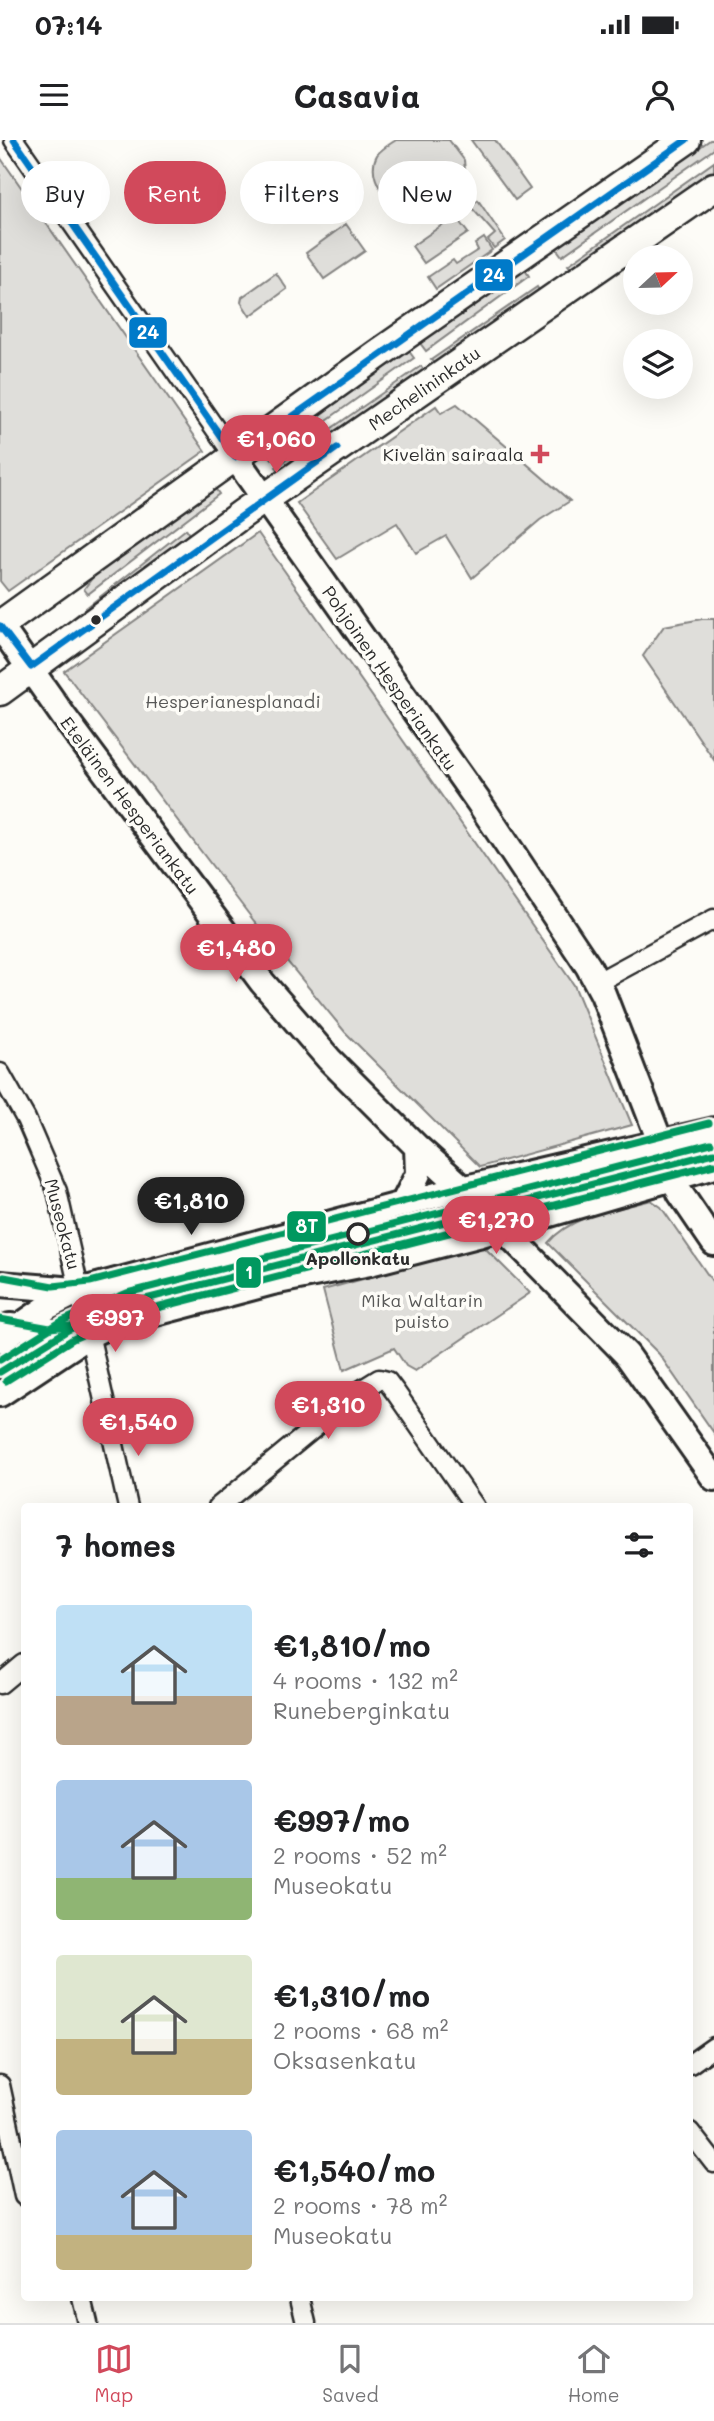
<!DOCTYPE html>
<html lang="en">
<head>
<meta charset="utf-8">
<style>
  :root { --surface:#fff; --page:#f2f2f2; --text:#202124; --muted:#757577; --line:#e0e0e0; --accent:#d1495b }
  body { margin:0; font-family:Mali,sans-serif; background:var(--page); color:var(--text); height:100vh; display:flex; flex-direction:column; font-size:26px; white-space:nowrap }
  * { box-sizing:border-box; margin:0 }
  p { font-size:23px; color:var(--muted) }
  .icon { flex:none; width:38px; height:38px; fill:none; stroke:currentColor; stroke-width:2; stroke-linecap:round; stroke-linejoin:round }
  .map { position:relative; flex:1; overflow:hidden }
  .details { position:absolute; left:21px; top:1363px; width:672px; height:798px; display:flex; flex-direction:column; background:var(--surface); border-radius:7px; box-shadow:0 7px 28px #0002 }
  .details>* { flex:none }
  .top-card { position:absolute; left:21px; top:21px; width:672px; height:63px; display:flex; gap:14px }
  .needle { width:46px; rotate:68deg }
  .tools { position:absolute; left:623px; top:105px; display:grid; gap:14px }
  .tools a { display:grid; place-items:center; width:70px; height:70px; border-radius:50%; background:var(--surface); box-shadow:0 7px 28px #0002; font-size:35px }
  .price { position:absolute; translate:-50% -60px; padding:0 16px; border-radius:24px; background:var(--accent); color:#fff; font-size:23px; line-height:46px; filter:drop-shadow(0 2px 4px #0008) }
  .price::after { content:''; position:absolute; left:50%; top:42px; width:21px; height:16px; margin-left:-10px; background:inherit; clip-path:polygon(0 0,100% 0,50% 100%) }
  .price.current { background:#222; color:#fff }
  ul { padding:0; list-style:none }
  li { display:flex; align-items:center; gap:21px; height:175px; padding:0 35px }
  li span { display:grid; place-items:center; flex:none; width:196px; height:140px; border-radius:7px; color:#555 }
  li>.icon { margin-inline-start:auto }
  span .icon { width:84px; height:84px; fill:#fffc; stroke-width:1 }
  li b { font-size:30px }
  h2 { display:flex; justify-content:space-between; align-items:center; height:84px; padding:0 35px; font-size:30px }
  .tag { padding:0 24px; border-radius:32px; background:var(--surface); box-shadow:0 7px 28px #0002; font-size:24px; line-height:63px }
  .tag.current { background:var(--accent); color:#fff }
  .status { display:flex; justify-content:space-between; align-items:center; height:49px; padding:0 35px; background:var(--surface); direction:ltr }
  .status svg { height:19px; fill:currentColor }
  header { display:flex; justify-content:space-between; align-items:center; height:91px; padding:0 35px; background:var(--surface); font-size:32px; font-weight:800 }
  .menu { display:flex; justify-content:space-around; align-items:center; height:98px; border-top:2px solid var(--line); background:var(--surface); font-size:19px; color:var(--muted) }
  .menu a { display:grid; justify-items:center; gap:4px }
  .menu .current { color:var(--accent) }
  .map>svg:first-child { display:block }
  .green { fill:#dfdeda; stroke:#858482; stroke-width:2 }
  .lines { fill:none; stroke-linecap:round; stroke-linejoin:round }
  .street-casing { stroke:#2b2b2b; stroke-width:23 }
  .secondary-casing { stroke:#2b2b2b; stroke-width:30 }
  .primary-casing { stroke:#2b2b2b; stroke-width:33 }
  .street { stroke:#fdfcf7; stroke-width:18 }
  .secondary { stroke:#fdfcf7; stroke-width:24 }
  .primary { stroke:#fdfcf7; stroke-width:28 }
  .bus-1-casing { stroke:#fdfcf7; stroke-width:12 }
  .bus-1 { stroke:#007ac9; stroke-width:7 }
  .tram-1-casing { stroke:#fdfcf7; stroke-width:12 }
  .tram-2-casing { stroke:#fdfcf7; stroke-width:12 }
  .tram-3-casing { stroke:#fdfcf7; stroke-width:12 }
  .tram-4-casing { stroke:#fdfcf7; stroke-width:12 }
  .tram-5-casing { stroke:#fdfcf7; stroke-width:12 }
  .tram-1 { stroke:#00985f; stroke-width:7 }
  .tram-2 { stroke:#00985f; stroke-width:7 }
  .tram-3 { stroke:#00985f; stroke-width:7 }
  .tram-4 { stroke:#00985f; stroke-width:7 }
  .tram-5 { stroke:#00985f; stroke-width:7 }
  .poi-dot { fill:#d1495b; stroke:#fdfcf7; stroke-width:2.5 }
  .bus-dot { fill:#2b2b2b; stroke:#fdfcf7; stroke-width:2.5 }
  .stop-dot { fill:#fdfcf7; stroke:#2b2b2b; stroke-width:3.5 }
  .labels { text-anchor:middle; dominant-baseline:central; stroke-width:7; stroke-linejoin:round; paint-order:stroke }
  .street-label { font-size:18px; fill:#2b2b2b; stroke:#fdfcf7 }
  .poi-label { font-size:18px; fill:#2b2b2b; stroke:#fdfcf7; text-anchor:end }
  .park-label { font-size:18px; fill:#585857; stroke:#fdfcf7 }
  .stop-label { font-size:18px; font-weight:bold; fill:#2b2b2b; stroke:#fdfcf7 }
  .line-badge { stroke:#fdfcf7; stroke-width:2.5 }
  .badge-label { font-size:19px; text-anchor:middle; font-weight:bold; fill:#fff }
</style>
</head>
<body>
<div class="status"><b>07:14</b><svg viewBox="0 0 49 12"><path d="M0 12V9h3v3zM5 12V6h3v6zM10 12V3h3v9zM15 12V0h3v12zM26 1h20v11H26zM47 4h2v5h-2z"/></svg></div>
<header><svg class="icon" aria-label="menu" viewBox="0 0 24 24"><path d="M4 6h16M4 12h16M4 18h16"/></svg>Casavia<svg class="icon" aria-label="person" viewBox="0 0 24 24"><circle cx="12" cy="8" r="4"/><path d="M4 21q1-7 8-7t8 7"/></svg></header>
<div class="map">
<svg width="714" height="2183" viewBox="0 0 714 2183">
  <rect width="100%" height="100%" fill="#fdfcf7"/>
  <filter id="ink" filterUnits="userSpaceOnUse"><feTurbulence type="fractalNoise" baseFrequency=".0143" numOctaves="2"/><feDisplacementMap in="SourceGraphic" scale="14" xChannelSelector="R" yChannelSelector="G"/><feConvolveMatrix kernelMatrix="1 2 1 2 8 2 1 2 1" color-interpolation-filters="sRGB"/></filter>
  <g filter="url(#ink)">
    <path class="green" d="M 396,0 L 449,0 L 464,20 L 465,31 L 459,38 L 390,58 C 377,50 369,29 377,15 C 381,9 390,4 396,0 Z
      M 471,0 L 495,0 L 530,49 L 515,60 Z
      M 710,0 L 714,0 L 714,9 L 562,116 L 556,108 Z
      M 0,17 L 205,311 L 8,451 L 0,441 Z
      M 714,22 L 714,34 L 574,132 L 568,125 Z
      M 478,60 L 505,100 L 494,108 L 488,100 L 495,94 L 470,66 Z
      M 455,76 L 468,93 L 424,123 L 412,106 Z
      M 346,84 L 365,111 L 324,139 L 306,113 Z
      M 484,98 L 492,110 L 436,149 L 428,137 L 453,120 L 456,124 L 478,110 L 475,104 Z
      M 525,130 L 529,136 L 426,211 L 420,203 Z
      M 276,133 L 287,149 L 250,176 L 241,162 L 242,157 Z
      M 537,147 L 540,152 L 437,227 L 431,220 Z
      M 408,210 L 414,218 L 272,319 L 265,310 Z
      M 421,226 L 427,234 L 282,335 L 276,327 Z
      M 457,264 L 570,361 L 540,380 L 472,438 L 446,396 L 416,413 L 397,383 L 337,419 L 297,363 L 436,266 L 441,273 Z
      M 215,348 L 219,354 L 88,454 L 84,449 L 96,433 Z
      M 186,389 L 189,395 L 179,409 L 74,483 L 72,479 Z
      M 258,393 L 574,845 L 632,985 L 480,1027 L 345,892 L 254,781 L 64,531 Z
      M 702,479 L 714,479 L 714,620 L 643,516 L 664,486 Z
      M 651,1060 L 661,1067 L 714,1144 L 714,1293 L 659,1214 L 548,1103 C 572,1074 616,1070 651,1060 Z
      M 483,1106 L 530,1153 L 415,1231 L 406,1226 L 394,1208 L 344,1230 L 323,1150 Z"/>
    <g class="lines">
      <defs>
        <path id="street" d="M 14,0 L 235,317
          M 598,842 L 714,779
          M 0,933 L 26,979 L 57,1051 L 128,1367
          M 218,1367 L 358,1252 L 379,1239 L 387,1241 L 396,1253 L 475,1367
          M 0,1544 L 24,1524
          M 690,1924 L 714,1907
          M 0,1945 L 24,2056
          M 690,1992 L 714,2023
          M 82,2158 L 88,2183
          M 300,2158 L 306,2183"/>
        <path id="secondary" d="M 235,317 L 478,661 L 588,826 L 603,854 L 680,1053 L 714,1103
          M 0,486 L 64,577 L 262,842 L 329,919 L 417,1007 L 464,1049 L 627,1215 L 714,1338
          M 403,1064 L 418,1034 L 417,1007
          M 0,1144 L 75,1150
          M 10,1186 L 89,1195
          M 0,1200 L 49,1166 L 79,1151 L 440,1054 L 714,990
          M 0,1254 L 89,1195 L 110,1185 L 273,1142 L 370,1123 L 478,1095 L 714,1026"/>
        <path id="primary" d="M 0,485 L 378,214 L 686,0
          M 0,551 L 242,374 L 714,47"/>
      </defs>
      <use href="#street" class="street-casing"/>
      <use href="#secondary" class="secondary-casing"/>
      <use href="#primary" class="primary-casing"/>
      <use href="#street" class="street"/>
      <use href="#secondary" class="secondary"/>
      <use href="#primary" class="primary"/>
      <defs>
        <path id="bus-1" d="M 14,0 L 235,317 L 686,0
          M 0,486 L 31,527 L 337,308"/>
      </defs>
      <use href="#bus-1" class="bus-1-casing"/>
      <use href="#bus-1" class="bus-1"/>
      <defs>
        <path id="tram-1" d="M 0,1232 L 68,1190 L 130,1163 L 714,1013"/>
        <path id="tram-2" d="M 6,1241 L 73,1199 L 133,1173 L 714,1024"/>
        <path id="tram-3" d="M 0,1220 L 62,1181 L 127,1153 L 711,1003"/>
        <path id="tram-4" d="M 0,1179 L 50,1188 L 99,1183 L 714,1025"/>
        <path id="tram-5" d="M 4,1137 L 53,1146 L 90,1142 L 709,983"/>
      </defs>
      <use href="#tram-1" class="tram-1-casing"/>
      <use href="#tram-2" class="tram-2-casing"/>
      <use href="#tram-3" class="tram-3-casing"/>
      <use href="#tram-4" class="tram-4-casing"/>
      <use href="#tram-5" class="tram-5-casing"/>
      <use href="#tram-1" class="tram-1"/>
      <use href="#tram-2" class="tram-2"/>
      <use href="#tram-3" class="tram-3"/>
      <use href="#tram-4" class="tram-4"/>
      <use href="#tram-5" class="tram-5"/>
    </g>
  </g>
  <path class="poi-dot" d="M536.5 303.5h7v7h7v7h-7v7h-7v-7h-7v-7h7z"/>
  <circle class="bus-dot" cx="96" cy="480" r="6"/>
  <circle class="stop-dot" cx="358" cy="1094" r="10"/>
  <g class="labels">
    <g class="street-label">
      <text transform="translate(424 248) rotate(-35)">Mechelininkatu</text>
      <text transform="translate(390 538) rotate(55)">Pohjoinen Hesperiankatu</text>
      <text transform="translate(130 665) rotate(53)">Eteläinen Hesperiankatu</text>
      <text transform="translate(63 1084) rotate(75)">Museokatu</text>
    </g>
    <g class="poi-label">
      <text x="524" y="314">Kivelän sairaala</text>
    </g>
    <g class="park-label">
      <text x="233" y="561">Hesperianesplanadi</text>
      <text x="422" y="1160">Mika Waltarin<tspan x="422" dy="21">puisto</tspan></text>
    </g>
    <g class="stop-label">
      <text x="358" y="1118">Apollonkatu</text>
    </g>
  </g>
  <g class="line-badge">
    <rect x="474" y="118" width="40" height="34" rx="7" fill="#007ac9"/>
    <rect x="128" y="176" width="40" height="33" rx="7" fill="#007ac9"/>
    <rect x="286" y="1070" width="41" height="33" rx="7" fill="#00985f"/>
    <rect x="235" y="1116" width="27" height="33" rx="7" fill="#00985f"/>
  </g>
  <g class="badge-label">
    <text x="494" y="142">24</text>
    <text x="148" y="199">24</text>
    <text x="307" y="1093">8T</text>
    <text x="249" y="1139">1</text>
  </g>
</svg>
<div class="tools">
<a><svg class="needle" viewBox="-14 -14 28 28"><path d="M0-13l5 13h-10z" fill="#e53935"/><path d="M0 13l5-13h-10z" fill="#757577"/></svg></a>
<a><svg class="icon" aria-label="layers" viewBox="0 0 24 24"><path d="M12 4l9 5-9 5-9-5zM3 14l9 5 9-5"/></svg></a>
</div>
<b class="price" style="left:276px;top:335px">€1,060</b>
<b class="price" style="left:236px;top:844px">€1,480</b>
<b class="price current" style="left:191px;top:1097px">€1,810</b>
<b class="price" style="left:496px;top:1116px">€1,270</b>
<b class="price" style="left:115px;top:1214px">€997</b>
<b class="price" style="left:328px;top:1301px">€1,310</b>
<b class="price" style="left:138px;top:1318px">€1,540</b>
<div class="top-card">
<a class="tag">Buy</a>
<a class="tag current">Rent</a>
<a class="tag">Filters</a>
<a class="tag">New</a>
</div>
<section class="details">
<h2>7 homes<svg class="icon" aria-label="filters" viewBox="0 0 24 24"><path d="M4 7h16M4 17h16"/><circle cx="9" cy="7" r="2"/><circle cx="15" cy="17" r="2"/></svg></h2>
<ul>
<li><span style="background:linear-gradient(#bfe0f5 65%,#b9a48a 0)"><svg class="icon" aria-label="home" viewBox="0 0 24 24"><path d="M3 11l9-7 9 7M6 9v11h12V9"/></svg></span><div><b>€1,810/mo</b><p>4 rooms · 132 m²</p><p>Runeberginkatu</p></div></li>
<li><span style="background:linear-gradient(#a9c7e8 70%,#8fb573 0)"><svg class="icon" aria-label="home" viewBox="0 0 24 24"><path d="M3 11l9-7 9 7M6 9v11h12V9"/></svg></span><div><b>€997/mo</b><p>2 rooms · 52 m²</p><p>Museokatu</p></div></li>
<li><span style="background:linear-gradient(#dfe7d0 60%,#c2b280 0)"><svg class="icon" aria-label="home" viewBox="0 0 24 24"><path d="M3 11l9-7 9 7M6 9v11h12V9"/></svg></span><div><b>€1,310/mo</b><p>2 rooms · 68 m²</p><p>Oksasenkatu</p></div></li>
<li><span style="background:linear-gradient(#a9c7e8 75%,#c2b280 0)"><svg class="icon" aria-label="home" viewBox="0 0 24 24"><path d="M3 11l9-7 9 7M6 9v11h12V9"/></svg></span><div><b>€1,540/mo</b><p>2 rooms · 78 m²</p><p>Museokatu</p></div></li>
</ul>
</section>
</div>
<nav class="menu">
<a class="current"><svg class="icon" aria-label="map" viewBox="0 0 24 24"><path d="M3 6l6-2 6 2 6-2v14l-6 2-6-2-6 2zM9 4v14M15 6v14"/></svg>Map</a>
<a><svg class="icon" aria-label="saved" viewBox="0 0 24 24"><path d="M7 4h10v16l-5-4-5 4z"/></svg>Saved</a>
<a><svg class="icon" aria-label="home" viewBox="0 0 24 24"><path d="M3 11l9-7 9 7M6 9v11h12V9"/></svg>Home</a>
</nav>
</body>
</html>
